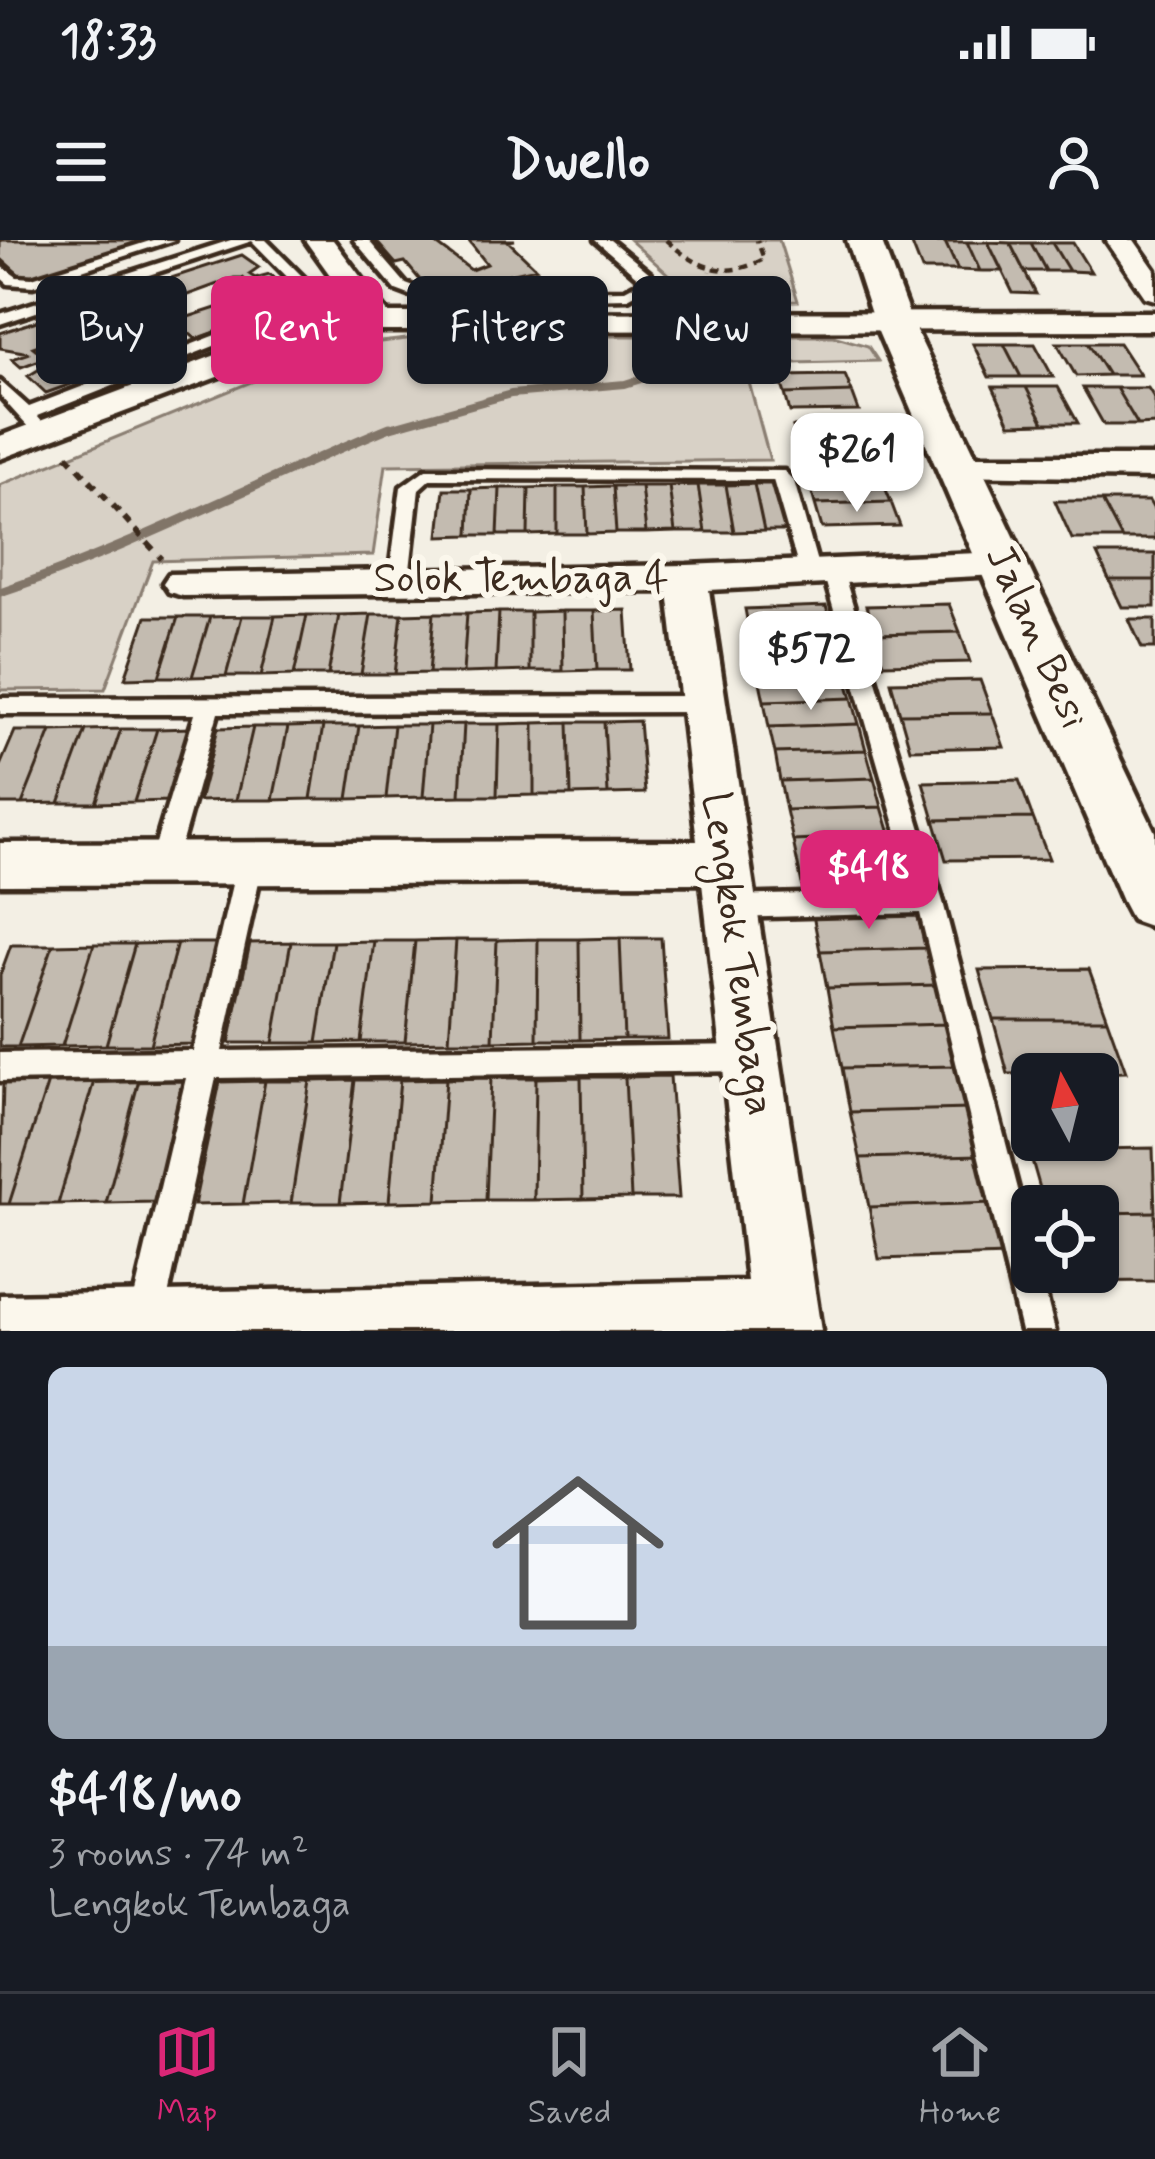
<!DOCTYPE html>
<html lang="en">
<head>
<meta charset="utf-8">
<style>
  :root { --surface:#171b24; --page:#20242c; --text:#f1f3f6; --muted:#9ea1a6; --line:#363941; --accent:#db2777 }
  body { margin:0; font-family:Mynerve,sans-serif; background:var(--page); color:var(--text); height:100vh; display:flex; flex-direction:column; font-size:45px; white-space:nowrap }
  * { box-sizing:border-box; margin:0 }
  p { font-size:39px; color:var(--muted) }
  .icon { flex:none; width:66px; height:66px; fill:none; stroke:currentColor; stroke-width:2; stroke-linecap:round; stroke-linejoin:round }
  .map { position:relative; height:1091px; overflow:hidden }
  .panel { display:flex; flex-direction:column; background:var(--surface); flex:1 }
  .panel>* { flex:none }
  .hud { position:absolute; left:36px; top:36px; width:1083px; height:108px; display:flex; gap:24px }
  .needle { width:78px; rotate:353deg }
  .fabs { position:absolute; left:1011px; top:813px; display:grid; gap:24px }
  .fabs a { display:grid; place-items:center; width:108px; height:108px; border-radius:18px; background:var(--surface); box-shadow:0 3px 9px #0004; font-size:60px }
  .price { position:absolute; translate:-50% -102px; padding:0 27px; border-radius:24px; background:#fff; color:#222; font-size:39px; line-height:78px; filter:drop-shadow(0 3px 6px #0008) }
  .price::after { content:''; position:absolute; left:50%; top:72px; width:36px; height:27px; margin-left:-18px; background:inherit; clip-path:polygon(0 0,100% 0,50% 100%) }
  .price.selected { background:var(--accent); color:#fff }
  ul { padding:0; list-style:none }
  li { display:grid; align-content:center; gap:24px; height:636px; padding:0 48px }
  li+li { border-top:3px solid var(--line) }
  li span { display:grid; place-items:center; height:372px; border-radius:18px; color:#555 }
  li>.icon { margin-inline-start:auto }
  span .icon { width:216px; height:216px; fill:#fffc; stroke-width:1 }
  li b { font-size:51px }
  .chip { padding:0 42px; border-radius:18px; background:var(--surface); box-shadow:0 3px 9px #0004; font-size:42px; line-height:108px }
  .chip.selected { background:var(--accent); color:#fff }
  .status { display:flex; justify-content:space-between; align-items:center; height:84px; padding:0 60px; background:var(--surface); direction:ltr }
  .status svg { height:33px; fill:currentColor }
  header { display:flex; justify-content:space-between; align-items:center; height:156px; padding:0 48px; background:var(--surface); font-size:54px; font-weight:700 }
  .tabs { display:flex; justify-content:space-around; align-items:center; height:168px; border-top:3px solid var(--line); background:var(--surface); font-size:33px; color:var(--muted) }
  .tabs a { display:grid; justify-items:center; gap:6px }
  .tabs .selected { color:var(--accent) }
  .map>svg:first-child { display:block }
  .green { fill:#d8d1c6; stroke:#8a7e72; stroke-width:3 }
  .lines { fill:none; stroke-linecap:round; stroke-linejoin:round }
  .stream-far1 { stroke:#817468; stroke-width:8 }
  .stream { stroke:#817468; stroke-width:9 }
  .building { fill:#c3bbb0; stroke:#3b2a1e; stroke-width:3; fill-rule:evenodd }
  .service-casing { stroke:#3b2a1e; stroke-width:9 }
  .minor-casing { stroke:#3b2a1e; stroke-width:9 }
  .tertiary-casing { stroke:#3b2a1e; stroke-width:9 }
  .path-far1 { stroke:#3b2a1e; stroke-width:4.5; stroke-dasharray:8 6; stroke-linecap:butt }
  .path { stroke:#3b2a1e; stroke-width:6; stroke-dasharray:9 8; stroke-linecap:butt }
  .service { fill:#fbf7ec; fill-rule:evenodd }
  .minor { fill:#fbf7ec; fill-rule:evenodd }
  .tertiary { fill:#fbf7ec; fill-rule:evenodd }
  .labels { text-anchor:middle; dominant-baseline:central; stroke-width:12; stroke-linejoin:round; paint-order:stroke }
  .street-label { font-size:42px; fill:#3b2a1e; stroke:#fbf7ec }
</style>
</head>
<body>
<div class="status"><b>18:33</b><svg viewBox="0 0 49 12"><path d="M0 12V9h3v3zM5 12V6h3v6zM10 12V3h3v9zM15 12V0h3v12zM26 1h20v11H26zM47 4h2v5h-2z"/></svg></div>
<header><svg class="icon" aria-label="menu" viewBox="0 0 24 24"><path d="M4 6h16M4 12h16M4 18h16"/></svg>Dwello<svg class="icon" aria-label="person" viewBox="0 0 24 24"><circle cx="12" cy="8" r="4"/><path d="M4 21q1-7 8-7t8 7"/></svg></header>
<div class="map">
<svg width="1155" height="1091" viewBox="0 0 1155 1091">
  <rect width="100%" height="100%" fill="#f3efe4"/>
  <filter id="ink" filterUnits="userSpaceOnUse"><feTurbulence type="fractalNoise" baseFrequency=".00833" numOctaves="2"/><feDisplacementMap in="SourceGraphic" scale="24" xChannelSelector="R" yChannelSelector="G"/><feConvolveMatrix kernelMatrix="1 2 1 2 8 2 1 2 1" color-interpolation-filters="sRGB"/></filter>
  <g filter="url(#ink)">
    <path class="green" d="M 630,0 L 779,0 L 798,61 L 699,62 Z
      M 433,96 L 833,96 L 868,106 L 878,121 L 744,124 L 770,220 L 386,225 L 373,315 L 153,321 L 105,449 L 0,450 L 0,245 L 336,107 Z"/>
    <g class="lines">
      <path class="stream-far1" d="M 382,190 L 511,154 L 625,144 L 689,124"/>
      <path class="stream" d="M 0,352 C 134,307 259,241 390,187"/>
    </g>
    <path class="building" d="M 0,0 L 157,0 L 25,40 L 0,18 Z
      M 375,0 L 431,0 L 471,30 L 487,24 L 468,0 L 515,0 L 508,1 L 536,28 L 430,52 L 405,22 L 396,24 Z
      M 911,2 L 945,2 L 958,30 L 922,30 Z
      M 945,2 L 967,2 L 980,31 L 958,30 Z
      M 967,2 L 988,2 L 1002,31 L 980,31 Z
      M 988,2 L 1010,3 L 1036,54 L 1013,53 Z
      M 1010,3 L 1031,3 L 1046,31 L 1024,31 Z
      M 1031,3 L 1052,3 L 1069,31 L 1046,31 Z
      M 1052,3 L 1073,3 L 1091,32 L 1069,31 Z
      M 242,15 L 259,27 L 249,34 L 255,38 L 269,34 L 279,40 L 262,46 L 270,51 L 285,48 L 303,61 L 196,99 L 179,85 L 152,95 L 169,109 L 46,153 L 28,136 L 43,127 L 37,121 L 21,127 L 12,119 L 30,113 L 0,108 L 0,93 L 107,58 L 122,70 L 148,62 L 134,50 ZM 234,38 L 243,38 L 259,54 L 173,82 L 164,81 L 175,77 L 162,67 L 149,69 ZM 127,74 L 140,76 L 126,80 L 139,91 L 152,88 L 55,124 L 33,107 Z
      M 1057,103 L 1088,103 L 1108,135 L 1076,136 Z
      M 1088,103 L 1119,103 L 1140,135 L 1108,135 Z
      M 973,104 L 1004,104 L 1021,137 L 989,137 Z
      M 1004,104 L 1035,104 L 1053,137 L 1021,137 Z
      M 845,135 L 852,152 L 785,154 L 779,136 Z
      M 993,147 L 1026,147 L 1044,183 L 1010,184 Z
      M 1026,147 L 1058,147 L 1078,183 L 1044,183 Z
      M 1083,148 L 1116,148 L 1138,185 L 1104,185 Z
      M 1116,148 L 1148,148 L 1155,159 L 1155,184 L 1138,185 Z
      M 852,152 L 859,171 L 790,172 L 785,154 Z
      M 863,185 L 871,205 L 800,207 L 793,187 Z
      M 871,205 L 879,226 L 806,228 L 800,207 Z
      M 882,240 L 891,262 L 815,264 L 809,242 Z
      M 754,244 L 764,291 L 734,292 L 726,245 Z
      M 754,244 L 782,244 L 794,291 L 764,291 Z
      M 698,245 L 705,292 L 675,292 L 669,246 Z
      M 698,245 L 726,245 L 734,292 L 705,292 Z
      M 613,246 L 616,293 L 587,294 L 585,247 Z
      M 613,246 L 641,246 L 646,293 L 616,293 Z
      M 641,246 L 669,246 L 675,292 L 646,293 Z
      M 557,247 L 557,294 L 528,295 L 529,248 Z
      M 557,247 L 585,247 L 587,294 L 557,294 Z
      M 500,248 L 498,295 L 469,295 L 471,249 Z
      M 500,248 L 529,248 L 528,295 L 498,295 Z
      M 444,249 L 471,249 L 469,295 L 439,296 Z
      M 1055,261 L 1102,261 L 1122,299 L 1072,299 Z
      M 1102,261 L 1149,261 L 1155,271 L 1155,299 L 1122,299 Z
      M 891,262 L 900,286 L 822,288 L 815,264 Z
      M 1097,314 L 1155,314 L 1155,340 L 1109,340 Z
      M 1109,340 L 1155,340 L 1155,367 L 1122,367 Z
      M 949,364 L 960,392 L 875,394 L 866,366 Z
      M 826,366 L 832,388 L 749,390 L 745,369 Z
      M 626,370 L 630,430 L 597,430 L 594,371 Z
      M 562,371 L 563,431 L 530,431 L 530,372 Z
      M 562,371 L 594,371 L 597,430 L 563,431 Z
      M 499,372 L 496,432 L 463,433 L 467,373 Z
      M 499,372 L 530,372 L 530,431 L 496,432 Z
      M 434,373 L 429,433 L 395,434 L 402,374 Z
      M 434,373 L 467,373 L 463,433 L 429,433 Z
      M 371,374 L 361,434 L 328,435 L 339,375 Z
      M 371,374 L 402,374 L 395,434 L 361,434 Z
      M 307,375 L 294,435 L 261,436 L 275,376 Z
      M 307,375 L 339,375 L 328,435 L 294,435 Z
      M 242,376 L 226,436 L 192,437 L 210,377 Z
      M 242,376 L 275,376 L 261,436 L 226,436 Z
      M 146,377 L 178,377 L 159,437 L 125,438 Z
      M 178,377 L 210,377 L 192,437 L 159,437 Z
      M 1129,379 L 1155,379 L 1155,408 L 1142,408 Z
      M 832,388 L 838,410 L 753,413 L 749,390 Z
      M 960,392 L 970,422 L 883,424 L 875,394 Z
      M 838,410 L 845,434 L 759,437 L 753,413 Z
      M 845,434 L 852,458 L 764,461 L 759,437 Z
      M 980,440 L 992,473 L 900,474 L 891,442 Z
      M 852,458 L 859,484 L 769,487 L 764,461 Z
      M 992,473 L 1004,507 L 910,509 L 900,474 Z
      M 639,481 L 645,553 L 608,554 L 604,482 Z
      M 569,482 L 571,555 L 534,555 L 534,483 Z
      M 569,482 L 604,482 L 608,554 L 571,555 Z
      M 534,483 L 534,555 L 497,556 L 499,484 Z
      M 464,484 L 460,556 L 423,557 L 429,485 Z
      M 464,484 L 499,484 L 497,556 L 460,556 Z
      M 859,484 L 866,510 L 775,513 L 769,487 Z
      M 394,485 L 386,558 L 348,559 L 359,486 Z
      M 394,485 L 429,485 L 423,557 L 386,558 Z
      M 323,486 L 311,559 L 273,560 L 288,487 Z
      M 323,486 L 359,486 L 348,559 L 311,559 Z
      M 253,487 L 236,560 L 199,561 L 218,488 Z
      M 253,487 L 288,487 L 273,560 L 236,560 Z
      M 192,488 L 171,561 L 134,562 L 157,489 Z
      M 121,489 L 96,563 L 59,563 L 86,490 Z
      M 121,489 L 157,489 L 134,562 L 96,563 Z
      M 86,490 L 59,563 L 22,564 L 51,491 Z
      M 15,491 L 51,491 L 22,564 L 0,564 L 0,526 Z
      M 866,510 L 874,538 L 780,541 L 775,513 Z
      M 874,538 L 882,567 L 786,570 L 780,541 Z
      M 1019,540 L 1033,578 L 934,580 L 923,542 Z
      M 882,567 L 891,597 L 793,601 L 786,570 Z
      M 1033,578 L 1049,619 L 946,620 L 934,580 Z
      M 891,597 L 905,645 L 803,649 L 793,601 Z
      M 917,673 L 926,708 L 820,711 L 813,675 Z
      M 620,698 L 624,799 L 580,800 L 579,699 Z
      M 620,698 L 661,698 L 668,799 L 624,799 Z
      M 538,699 L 537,800 L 493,801 L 497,700 Z
      M 538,699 L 579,699 L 580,800 L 537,800 Z
      M 456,700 L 449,801 L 405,802 L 415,701 Z
      M 456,700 L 497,700 L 493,801 L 449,801 Z
      M 374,701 L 361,802 L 317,803 L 333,702 Z
      M 374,701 L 415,701 L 405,802 L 361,802 Z
      M 291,702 L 273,803 L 229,803 L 250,703 Z
      M 291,702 L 333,702 L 317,803 L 273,803 Z
      M 177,703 L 150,805 L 106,805 L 135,704 Z
      M 177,703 L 218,703 L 195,804 L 150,805 Z
      M 94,704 L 62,806 L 18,807 L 53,705 Z
      M 94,704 L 135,704 L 106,805 L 62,806 Z
      M 11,705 L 53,705 L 18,807 L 0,807 L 0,735 Z
      M 926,708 L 936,745 L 827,748 L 820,711 Z
      M 1089,729 L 1107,779 L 993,779 L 979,730 Z
      M 936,745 L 946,784 L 834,787 L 827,748 Z
      M 993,779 L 1107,779 L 1126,832 L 1008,834 Z
      M 946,784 L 958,826 L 842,828 L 834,787 Z
      M 958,826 L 969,869 L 850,872 L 842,828 Z
      M 670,836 L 679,958 L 631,958 L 625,837 Z
      M 581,837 L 583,959 L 534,960 L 536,838 Z
      M 581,837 L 625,837 L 631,958 L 583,959 Z
      M 491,838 L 486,960 L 437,961 L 446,839 Z
      M 491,838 L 536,838 L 534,960 L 486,960 Z
      M 446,839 L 437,961 L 389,962 L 400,840 Z
      M 139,840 L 106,963 L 58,964 L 94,841 Z
      M 139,840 L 184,840 L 156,962 L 106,963 Z
      M 355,840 L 340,963 L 291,963 L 310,841 Z
      M 355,840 L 400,840 L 389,962 L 340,963 Z
      M 94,841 L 58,964 L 9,964 L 48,842 Z
      M 265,841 L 243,964 L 194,965 L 220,842 Z
      M 265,841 L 310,841 L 291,963 L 243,964 Z
      M 3,842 L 48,842 L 9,964 L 0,964 Z
      M 969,869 L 981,915 L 860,918 L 850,872 Z
      M 1153,908 L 1155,972 L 1098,973 L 1098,966 L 1045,966 L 1029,910 Z
      M 981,915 L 994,963 L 869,967 L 860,918 Z
      M 994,963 L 1007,1015 L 879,1019 L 869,967 Z
      M 1155,972 L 1155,1041 L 1066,1042 L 1063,1032 L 1098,1032 L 1098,973 Z"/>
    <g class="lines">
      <defs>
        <path id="service" d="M 153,0 L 174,0 L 33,46 L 8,44 L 0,37 L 0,25 L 17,37 L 32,38 Z
          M 231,0 L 266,0 L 315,49 L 318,65 L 37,176 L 44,184 L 41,188 L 29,188 L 0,156 L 0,141 L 29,167 L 305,61 L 303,53 L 252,1 L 0,84 L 0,74 Z
          M 354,0 L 368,0 L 406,44 L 430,53 L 625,50 L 638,43 L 639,38 L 595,0 L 610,0 L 651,34 L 652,45 L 628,58 L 428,62 L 396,50 Z
          M 426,229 L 784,231 L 794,241 L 820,333 L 810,339 L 800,333 L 773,240 L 430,239 L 419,249 L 409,339 L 406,344 L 392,344 L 389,339 L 401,247 Z
          M 833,326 L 843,332 L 943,662 L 1032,1003 L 1032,1032 L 1040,1032 L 1055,1091 L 1021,1091 L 920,673 L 731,678 L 722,675 L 718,667 L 722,659 L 731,656 L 914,651 L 823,332 Z
          M 704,456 L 715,464 L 704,472 L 218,473 L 176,623 L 172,630 L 163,633 L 154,630 L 150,623 L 195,474 L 0,474 L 0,458 Z
          M 250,613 L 259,616 L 263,623 L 222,811 L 751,805 L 761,808 L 766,818 L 761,828 L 751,831 L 216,838 L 162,1083 L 159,1091 L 131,1091 L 128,1083 L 186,838 L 0,841 L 0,813 L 193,811 L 237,623 L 241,616 Z"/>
        <path id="minor" d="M 305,0 L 333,0 L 388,73 L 1155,72 L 1155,90 L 379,91 L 281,113 L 0,219 L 0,196 L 261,98 L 360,77 Z
          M 1106,0 L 1134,0 L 1155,30 L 1155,60 L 1145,57 Z
          M 960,216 L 1155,216 L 1155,238 L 947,235 L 942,227 L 947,219 Z
          M 1003,312 L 1017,316 L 1023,325 L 1017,334 L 709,350 L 821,1091 L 0,1091 L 0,1055 L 747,1041 L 702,643 L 0,645 L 0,603 L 697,601 L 668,351 L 183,356 L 169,352 L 163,343 L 169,334 L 687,325 Z"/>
        <path id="tertiary" d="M 847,0 L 881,0 L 911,80 L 1155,592 L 1155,688 L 1132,680 L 1122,661 L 873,80 Z"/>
      </defs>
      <use href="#service" class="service-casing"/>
      <use href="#minor" class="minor-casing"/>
      <use href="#tertiary" class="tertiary-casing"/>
      <path class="path-far1" d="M 666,0 C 697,28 725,40 764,19 L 757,0
        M 707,59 L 710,31"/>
      <path class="path" d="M 67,215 L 162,319"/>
      <use href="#service" class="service"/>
      <use href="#minor" class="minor"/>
      <use href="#tertiary" class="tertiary"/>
    </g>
  </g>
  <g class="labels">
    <g class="street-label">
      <text x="521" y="339">Solok Tembaga 4</text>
      <text transform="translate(1036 397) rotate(66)">Jalan Besi</text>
      <text transform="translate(737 714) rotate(82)">Lengkok Tembaga</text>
    </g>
  </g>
</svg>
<div class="fabs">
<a><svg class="needle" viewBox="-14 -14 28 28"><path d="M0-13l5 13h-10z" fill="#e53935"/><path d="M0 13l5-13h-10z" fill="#9ea1a6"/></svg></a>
<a><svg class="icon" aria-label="locate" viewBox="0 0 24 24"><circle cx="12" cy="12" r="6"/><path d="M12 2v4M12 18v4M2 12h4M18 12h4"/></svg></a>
</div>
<b class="price" style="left:857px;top:275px">$261</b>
<b class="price" style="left:811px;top:473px">$572</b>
<b class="price selected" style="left:869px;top:692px">$418</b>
<div class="hud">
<a class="chip">Buy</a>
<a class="chip selected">Rent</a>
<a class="chip">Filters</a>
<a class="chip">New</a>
</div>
</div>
<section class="panel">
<ul>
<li><span style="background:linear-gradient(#c9d6e8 75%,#9aa5b1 0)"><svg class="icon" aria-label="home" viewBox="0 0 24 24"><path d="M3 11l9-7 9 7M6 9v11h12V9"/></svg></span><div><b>$418/mo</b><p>3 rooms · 74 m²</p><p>Lengkok Tembaga</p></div></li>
</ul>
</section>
<nav class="tabs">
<a class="selected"><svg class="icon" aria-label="map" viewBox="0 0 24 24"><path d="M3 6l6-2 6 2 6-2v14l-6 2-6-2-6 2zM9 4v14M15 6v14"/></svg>Map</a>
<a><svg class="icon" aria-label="saved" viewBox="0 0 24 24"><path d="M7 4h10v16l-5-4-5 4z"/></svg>Saved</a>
<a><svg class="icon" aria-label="home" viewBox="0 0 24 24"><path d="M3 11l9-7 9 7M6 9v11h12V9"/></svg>Home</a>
</nav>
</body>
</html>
